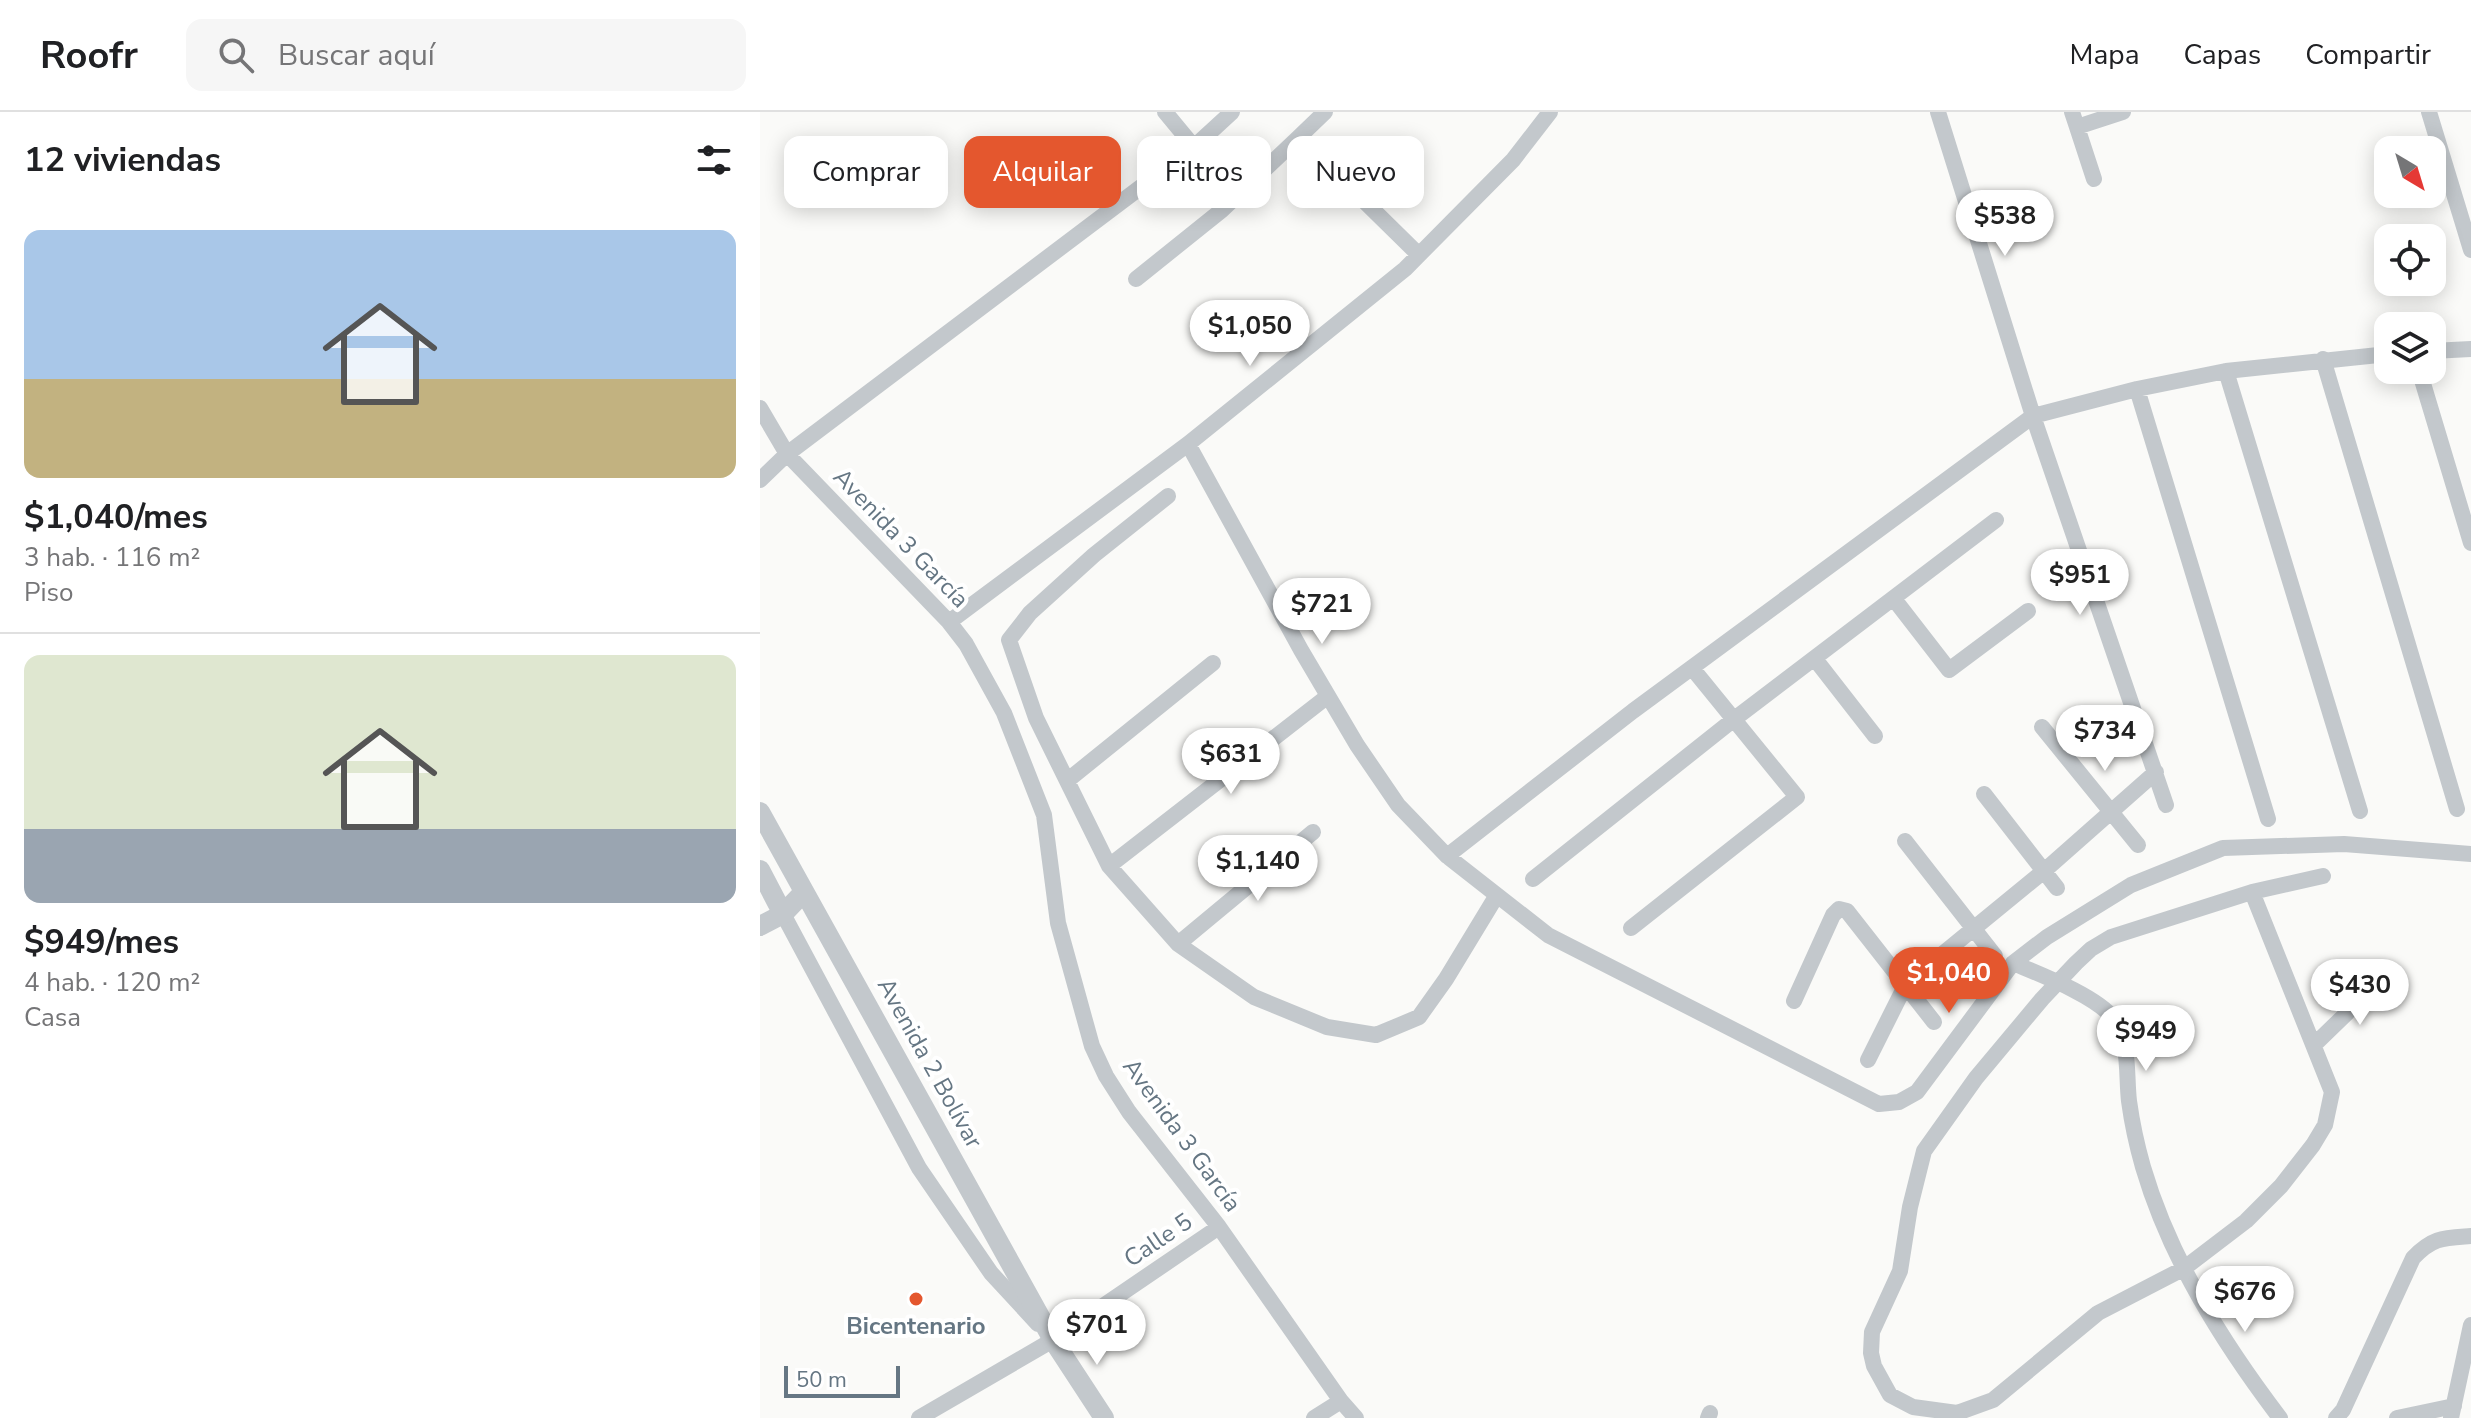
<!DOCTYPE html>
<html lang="es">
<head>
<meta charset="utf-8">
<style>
  :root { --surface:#fff; --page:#f6f6f6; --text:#202124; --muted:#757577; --line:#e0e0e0; --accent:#e4572e }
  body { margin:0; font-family:"Nunito Sans",sans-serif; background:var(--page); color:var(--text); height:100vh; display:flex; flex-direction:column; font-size:30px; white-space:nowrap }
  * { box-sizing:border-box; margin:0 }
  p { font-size:26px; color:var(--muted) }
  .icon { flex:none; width:44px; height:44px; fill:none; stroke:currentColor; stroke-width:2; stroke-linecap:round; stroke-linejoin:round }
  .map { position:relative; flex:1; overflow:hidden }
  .details { display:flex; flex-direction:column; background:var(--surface); width:760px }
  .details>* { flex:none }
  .guide { position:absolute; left:24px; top:24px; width:760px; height:72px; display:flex; gap:16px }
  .needle { width:52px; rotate:142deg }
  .fabs { position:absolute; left:1614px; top:24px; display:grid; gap:16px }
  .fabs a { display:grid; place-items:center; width:72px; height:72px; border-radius:16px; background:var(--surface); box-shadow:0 4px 20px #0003; font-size:40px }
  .scale { position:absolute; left:24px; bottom:20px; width:116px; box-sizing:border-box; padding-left:8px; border:4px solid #657683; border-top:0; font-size:22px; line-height:28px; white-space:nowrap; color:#657683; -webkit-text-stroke:6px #fff; paint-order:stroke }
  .price { position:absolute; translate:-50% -68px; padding:0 18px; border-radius:28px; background:#fff; color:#222; font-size:26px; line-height:52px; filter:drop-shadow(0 2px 4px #0008) }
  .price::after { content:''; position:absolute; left:50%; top:48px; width:24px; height:18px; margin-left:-12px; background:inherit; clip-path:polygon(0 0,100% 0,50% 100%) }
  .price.on { background:var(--accent); color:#fff }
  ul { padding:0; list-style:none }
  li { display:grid; align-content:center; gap:16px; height:424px; padding:0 24px }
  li+li { border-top:2px solid var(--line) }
  li span { display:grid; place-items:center; height:248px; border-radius:16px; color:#555 }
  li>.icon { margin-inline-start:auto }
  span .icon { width:144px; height:144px; fill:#fffc; stroke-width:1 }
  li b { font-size:34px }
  h2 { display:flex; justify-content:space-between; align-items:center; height:96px; padding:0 24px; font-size:34px }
  .chip { padding:0 28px; border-radius:16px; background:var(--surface); box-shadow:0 4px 20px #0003; font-size:28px; line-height:72px }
  .chip.on { background:var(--accent); color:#fff }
  header { display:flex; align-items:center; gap:48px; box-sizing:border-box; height:112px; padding:0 40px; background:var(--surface); border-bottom:2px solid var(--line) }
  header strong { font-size:38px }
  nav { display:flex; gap:44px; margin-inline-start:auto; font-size:28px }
  .search { width:560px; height:72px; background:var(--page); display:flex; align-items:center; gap:20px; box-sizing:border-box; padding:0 28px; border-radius:16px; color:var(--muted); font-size:30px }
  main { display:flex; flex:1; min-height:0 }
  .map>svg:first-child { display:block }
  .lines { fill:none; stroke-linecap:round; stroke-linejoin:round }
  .minor { stroke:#c3c8cc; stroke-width:16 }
  .tertiary { stroke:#c3c8cc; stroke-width:20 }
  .poi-dot { fill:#e4572e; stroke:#fff; stroke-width:3 }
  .labels { text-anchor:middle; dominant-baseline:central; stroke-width:8; stroke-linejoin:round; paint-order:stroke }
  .street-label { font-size:24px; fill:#657683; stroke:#fff }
  .poi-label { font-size:24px; font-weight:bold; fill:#657683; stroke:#fff }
</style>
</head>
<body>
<header>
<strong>Roofr</strong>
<div class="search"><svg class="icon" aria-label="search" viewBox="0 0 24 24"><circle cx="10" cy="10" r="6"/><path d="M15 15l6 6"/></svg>Buscar aquí</div>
<nav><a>Mapa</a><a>Capas</a><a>Compartir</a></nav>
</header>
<main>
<section class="details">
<h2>12 viviendas<svg class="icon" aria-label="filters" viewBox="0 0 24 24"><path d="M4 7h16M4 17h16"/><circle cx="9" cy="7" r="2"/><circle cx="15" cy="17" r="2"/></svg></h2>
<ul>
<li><span style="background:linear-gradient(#a9c7e8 60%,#c2b280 0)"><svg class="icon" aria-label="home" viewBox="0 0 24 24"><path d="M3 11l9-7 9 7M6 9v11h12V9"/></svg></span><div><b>$1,040/mes</b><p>3 hab. · 116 m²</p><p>Piso</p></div></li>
<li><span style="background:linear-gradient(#dfe7d0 70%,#9aa5b1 0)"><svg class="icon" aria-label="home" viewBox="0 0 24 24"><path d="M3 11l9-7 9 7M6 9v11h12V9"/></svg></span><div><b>$949/mes</b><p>4 hab. · 120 m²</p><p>Casa</p></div></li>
</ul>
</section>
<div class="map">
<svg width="1711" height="1306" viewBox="0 0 1711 1306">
  <rect width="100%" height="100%" fill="#fafaf8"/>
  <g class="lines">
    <path class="minor" d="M 405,0 L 434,35
      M 472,0 L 434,35 L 27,342 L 189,510 L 206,532 L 244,601 L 284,703 L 298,811 L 332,934 L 346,964 L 369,1000 L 459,1115 L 581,1289 L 596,1306
      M 565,0 L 539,25 L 659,143
      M 1178,0 L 1273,304 L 1406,693
      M 1312,0 L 1317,15 L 1363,0
      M 1669,0 L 1711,138
      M 1317,15 L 1334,67
      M 376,167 L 462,98 L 539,25
      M 1672,239 L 1711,237
      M 1563,247 L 1697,697
      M 1659,258 L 1711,431
      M 1466,259 L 1600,699
      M 1377,277 L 1508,707
      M 0,296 L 27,342 L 0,368
      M 428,332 L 541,538 L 597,633 L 638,693 L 687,744 L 788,823 L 1119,992 L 1139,990 L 1157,980 L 1253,851 L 1287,825 L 1371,773 L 1463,736 L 1584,732 L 1711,742
      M 408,384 L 334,443 L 270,501 L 249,528 L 276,606 L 349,754 L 418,832 L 494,885 L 567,915 L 616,923 L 659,905 L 686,867 L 737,783
      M 1134,487 L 1189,558 L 1268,499
      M 189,510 L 428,332 L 645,157 L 753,48 L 790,0
      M 1055,547 L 1115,624
      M 1282,615 L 1378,733
      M 308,668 L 453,551
      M 1224,682 L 1297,776
      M 1145,729 L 1235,844
      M 687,744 L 873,599 L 1273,304 L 1377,277 L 1466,259 L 1628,242
      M 349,754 L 568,584
      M 773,767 L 973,608 L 1236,408
      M 1492,780 L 1572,980 L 1565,1013 L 1553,1033 L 1521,1074 L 1486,1109 L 1423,1157 L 1338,1201 L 1233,1288 L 1197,1301 L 1153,1295 L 1130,1283 L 1114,1254 L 1111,1241 L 1112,1220 L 1140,1159 L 1150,1095 L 1164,1039 L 1216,966 L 1282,887 L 1316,851 L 1331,837 L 1351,825 L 1492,780 L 1563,764
      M 23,802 L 159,1056 L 231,1161 L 278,1212
      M 871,816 L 1037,685 L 932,556
      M 418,832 L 553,720
      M 1253,851 C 1279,862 1337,884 1354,907 C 1370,929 1366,963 1369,989 C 1372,1011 1377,1034 1383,1055 C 1410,1147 1463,1231 1520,1306
      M 1034,889 L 1073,803 L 1079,797 L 1087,799 L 1174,910
      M 1554,933 L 1587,901 L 1607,867
      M 1108,948 L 1146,872 L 1284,759 L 1396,660
      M 159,1306 L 293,1228 L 459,1115
      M 554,1306 L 581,1289
      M 948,1306 L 950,1301
      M 1576,1306 L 1583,1298 L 1653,1146 C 1673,1125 1684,1126 1711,1124
      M 1637,1306 L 1694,1294
      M 1691,1306 L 1711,1213"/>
    <path class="tertiary" d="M 0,700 L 293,1228 L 344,1306
      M 0,758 L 23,802
      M 0,814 L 23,802 L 44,780"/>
  </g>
  <circle class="poi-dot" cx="156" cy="1187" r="8"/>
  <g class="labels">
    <g class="street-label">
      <text transform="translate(141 426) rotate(46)">Avenida 3 García</text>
      <text transform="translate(170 951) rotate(61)">Avenida 2 Bolívar</text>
      <text transform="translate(422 1023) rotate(54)">Avenida 3 García</text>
      <text transform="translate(398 1128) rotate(-34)">Calle 5</text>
    </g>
    <g class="poi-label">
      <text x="156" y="1214">Bicentenario</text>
    </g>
  </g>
</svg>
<div class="fabs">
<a><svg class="needle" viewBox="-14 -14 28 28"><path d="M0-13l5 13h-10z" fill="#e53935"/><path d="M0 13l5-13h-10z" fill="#757577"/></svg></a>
<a><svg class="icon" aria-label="locate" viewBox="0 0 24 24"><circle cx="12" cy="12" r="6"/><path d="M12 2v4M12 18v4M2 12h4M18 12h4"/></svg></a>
<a><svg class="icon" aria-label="layers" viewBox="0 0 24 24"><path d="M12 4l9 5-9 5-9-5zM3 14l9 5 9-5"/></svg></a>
</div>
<div class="scale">50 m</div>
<b class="price" style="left:1245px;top:146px">$538</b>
<b class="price" style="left:490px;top:256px">$1,050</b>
<b class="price" style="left:1320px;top:505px">$951</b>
<b class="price" style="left:562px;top:534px">$721</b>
<b class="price" style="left:1345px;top:661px">$734</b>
<b class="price" style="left:471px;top:684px">$631</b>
<b class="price" style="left:498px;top:791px">$1,140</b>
<b class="price on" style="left:1189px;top:903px">$1,040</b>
<b class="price" style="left:1600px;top:915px">$430</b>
<b class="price" style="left:1386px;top:961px">$949</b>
<b class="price" style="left:1485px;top:1222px">$676</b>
<b class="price" style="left:337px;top:1255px">$701</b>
<div class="guide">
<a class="chip">Comprar</a>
<a class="chip on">Alquilar</a>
<a class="chip">Filtros</a>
<a class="chip">Nuevo</a>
</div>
</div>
</main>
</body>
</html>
